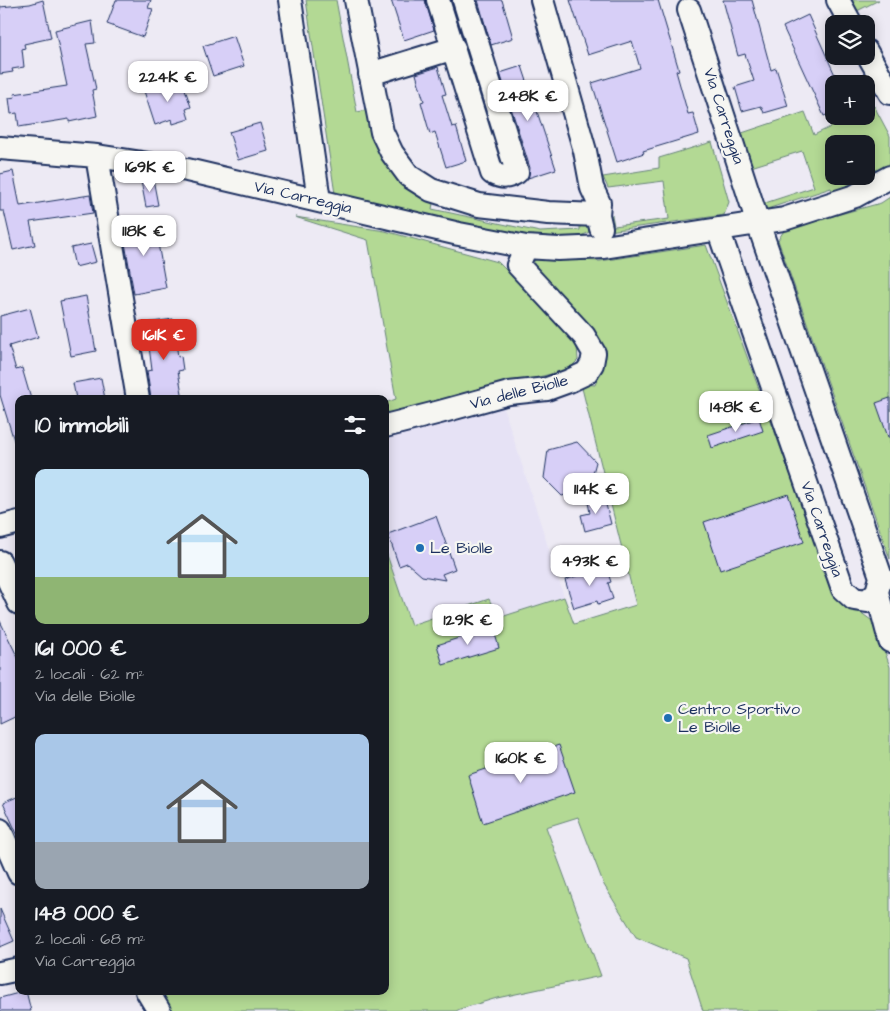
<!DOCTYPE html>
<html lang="it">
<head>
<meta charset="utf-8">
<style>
  :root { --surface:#171b24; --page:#20242c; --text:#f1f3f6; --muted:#9ea1a6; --accent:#d93025 }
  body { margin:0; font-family:"Architects Daughter",sans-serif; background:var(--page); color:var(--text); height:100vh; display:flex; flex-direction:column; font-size:19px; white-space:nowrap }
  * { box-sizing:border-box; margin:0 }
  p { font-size:16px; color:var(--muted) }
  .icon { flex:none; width:28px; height:28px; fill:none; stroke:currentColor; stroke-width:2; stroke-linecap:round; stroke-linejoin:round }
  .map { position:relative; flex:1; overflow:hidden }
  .panel { position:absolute; left:15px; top:395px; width:374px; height:600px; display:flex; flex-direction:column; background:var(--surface); border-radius:10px; box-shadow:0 2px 12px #0003 }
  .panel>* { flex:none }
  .fabs { position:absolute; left:825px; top:15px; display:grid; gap:10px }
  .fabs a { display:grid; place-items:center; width:50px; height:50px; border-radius:10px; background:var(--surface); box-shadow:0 2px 12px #0003; font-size:25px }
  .price { position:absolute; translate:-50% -42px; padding:0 11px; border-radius:10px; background:#fff; color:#222; font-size:16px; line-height:32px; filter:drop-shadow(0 1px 2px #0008) }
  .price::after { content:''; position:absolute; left:50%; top:30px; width:15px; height:11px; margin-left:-8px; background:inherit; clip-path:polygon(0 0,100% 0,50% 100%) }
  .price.active { background:var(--accent); color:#fff }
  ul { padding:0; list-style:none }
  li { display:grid; align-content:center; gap:10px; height:265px; padding:0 20px }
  li span { display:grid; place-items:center; height:155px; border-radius:10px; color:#555 }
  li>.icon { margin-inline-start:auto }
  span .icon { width:90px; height:90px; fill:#fffc; stroke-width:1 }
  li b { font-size:21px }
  h2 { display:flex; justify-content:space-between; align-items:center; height:60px; padding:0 20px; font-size:21px }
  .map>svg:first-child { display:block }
  .built { fill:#e6e2f5 }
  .green { fill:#b3d994; stroke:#678479; fill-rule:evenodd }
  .building { fill:#d7cff7; stroke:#1b2f5e }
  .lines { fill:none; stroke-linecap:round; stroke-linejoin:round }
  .minor-casing { stroke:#1b2f5e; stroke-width:26 }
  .minor { stroke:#f6f6f2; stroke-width:22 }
  .poi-dot { fill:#1f6fb2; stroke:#f6f6f2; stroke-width:2 }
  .labels { text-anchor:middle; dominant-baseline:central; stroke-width:4.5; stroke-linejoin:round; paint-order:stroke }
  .street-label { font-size:16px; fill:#1b2f5e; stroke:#f6f6f2 }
  .poi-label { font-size:16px; fill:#1b2f5e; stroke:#f6f6f2; text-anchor:start }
</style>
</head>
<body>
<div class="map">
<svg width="890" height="1011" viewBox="0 0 890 1011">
  <rect width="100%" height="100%" fill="#edeaf4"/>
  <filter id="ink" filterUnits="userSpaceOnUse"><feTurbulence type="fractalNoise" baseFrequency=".02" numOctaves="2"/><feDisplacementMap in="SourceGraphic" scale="10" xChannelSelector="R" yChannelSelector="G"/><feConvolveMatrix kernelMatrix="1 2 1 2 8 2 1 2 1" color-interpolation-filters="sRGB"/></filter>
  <g filter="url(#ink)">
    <path class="built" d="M 502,402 L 564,597 L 497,618 L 489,599 L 411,625 L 385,549 L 385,433 Z"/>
    <path class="green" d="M 306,0 L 336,0 L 357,112 L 368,110 L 434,198 L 432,209 L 540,232 L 580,230 L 580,219 L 586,219 L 589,232 C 557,255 379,204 335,194 Z
      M 851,0 L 879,0 L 857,11 Z
      M 874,106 L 890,136 L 890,172 L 834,195 L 831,188 L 767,209 L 762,204 L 814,187 L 802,151 L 751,167 L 742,133 L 805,112 L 814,135 L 853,116 L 866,116 L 866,110 ZM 834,144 L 866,144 L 866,176 L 834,176 Z
      M 712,142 L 729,202 L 724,215 L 609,231 L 606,217 L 612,215 L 614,226 L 669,219 L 664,181 L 608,188 L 603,177 L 659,168 L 659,158 Z
      M 890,197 L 890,559 L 778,240 L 785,229 L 881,203 Z
      M 295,217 L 385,231 L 498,262 L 545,309 L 577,346 L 578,360 L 568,370 L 433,402 L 385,417 L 385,403 L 396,399 L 368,240 Z
      M 706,245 L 820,555 L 822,571 L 837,595 L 875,623 L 890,667 L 890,1011 L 703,1011 L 686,958 L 636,937 L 604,885 L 578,817 L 546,827 L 601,976 L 497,998 L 460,1009 L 456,1011 L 171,1011 L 160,991 L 385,991 L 385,549 L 411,625 L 489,599 L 498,618 L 564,597 L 574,624 L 636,605 L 581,384 L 595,385 L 606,357 L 596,334 L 564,298 L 534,270 L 534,258 L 600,261 Z"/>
    <path class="building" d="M 43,0 L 51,38 L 24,44 L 25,48 L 22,49 L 24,67 L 12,69 L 13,72 L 0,74 L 0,7 L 30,4 Z
      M 116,0 L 151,0 L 148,8 L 153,9 L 143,37 L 107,24 Z
      M 391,0 L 425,0 L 434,30 L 404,40 Z
      M 478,0 L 502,0 L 513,38 L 491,45 Z
      M 570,0 L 658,0 L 679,70 L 676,71 L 688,114 L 693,113 L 699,134 L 643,151 L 644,153 L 617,162 L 592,83 L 640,68 L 632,41 L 588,55 Z
      M 723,0 L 752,0 L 771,70 L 776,68 L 788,106 L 764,113 L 761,106 L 742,111 L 735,87 L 754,81 L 745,54 L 738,56 Z
      M 808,15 L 839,84 L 834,84 L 834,112 L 824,116 L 783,27 Z
      M 92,21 L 95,43 L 86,44 L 96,89 L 92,90 L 97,116 L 69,122 L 69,119 L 19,127 L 17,113 L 11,114 L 9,98 L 15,97 L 14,94 L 67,86 L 55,30 Z
      M 234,36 L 244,66 L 213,76 L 203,46 Z
      M 522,66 L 556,169 L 528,178 L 530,168 L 500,73 Z
      M 438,67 L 446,94 L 442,95 L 452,127 L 456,126 L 466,161 L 446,167 L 435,132 L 430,134 L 421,102 L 424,101 L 416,74 Z
      M 170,83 L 171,87 L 183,83 L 191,107 L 186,109 L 189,119 L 173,124 L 172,119 L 155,125 L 144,91 Z
      M 260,123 L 268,151 L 238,160 L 229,132 Z
      M 13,171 L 20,206 L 90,195 L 93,213 L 30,222 L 35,245 L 13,250 L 4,211 L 0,211 L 0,174 Z
      M 153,179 L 158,205 L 146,207 L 141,181 Z
      M 154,221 L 166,288 L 134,294 L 122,226 Z
      M 91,244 L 96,262 L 75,267 L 71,248 Z
      M 86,296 L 96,351 L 71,356 L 60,301 Z
      M 30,308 L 38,337 L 9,346 L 16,370 L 22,368 L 31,399 L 19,399 L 19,446 L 16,447 L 0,395 L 0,316 Z
      M 173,319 L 178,357 L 181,356 L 183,370 L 178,371 L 183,399 L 151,399 L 147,371 L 152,370 L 146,323 Z
      M 101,378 L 105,399 L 76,399 L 73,383 Z
      M 890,398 L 890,437 L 888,437 L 876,403 Z
      M 759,418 L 763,431 L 712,448 L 708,435 Z
      M 577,442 L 596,462 L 589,488 L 562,496 L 544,478 L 548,450 Z
      M 788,494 L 804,542 L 720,570 L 704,522 Z
      M 604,497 L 611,524 L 585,531 L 581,515 L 590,513 L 588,502 Z
      M 436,516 L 455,569 L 442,574 L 445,580 L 422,576 L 407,563 L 399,566 L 388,534 Z
      M 605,564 L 611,582 L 608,583 L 613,599 L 598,604 L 597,601 L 574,608 L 565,580 L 582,574 L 581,571 Z
      M 0,621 L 19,660 L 19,715 L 0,724 Z
      M 493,627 L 499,648 L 443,665 L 437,645 Z
      M 559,745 L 575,792 L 483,823 L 468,775 Z
      M 19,796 L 19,838 L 3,803 Z
      M 0,909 L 14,941 L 0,947 Z
      M 26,991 L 31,1011 L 0,1011 L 0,998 Z"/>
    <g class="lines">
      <defs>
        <path id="minor" d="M 290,0 L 319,200
          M 356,0 L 382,132 L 392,153 L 409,176 L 431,190 L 479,205 L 548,213 L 598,215
          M 438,0 L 492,173 C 502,178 507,178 517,172 L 464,0
          M 542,0 L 585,151 L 592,188 L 599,203 L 598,215 L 601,228
          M 838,0 L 851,24
          M 689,10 L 758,223 L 881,577 L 877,592 L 867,601 L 854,599 L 843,589 L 718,229
          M 866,51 L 890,93
          M 370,74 L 454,48
          M 0,148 L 97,156 L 187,170 L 459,234 L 526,247 L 558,249 L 604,247 L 784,219 L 855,196 L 890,177
          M 97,156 L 138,399
          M 385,426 L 440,412 L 509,393 L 547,389 L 569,381 L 586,373 L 592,364 L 594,353 L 584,336 L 518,265 L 526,247
          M 0,527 L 19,522
          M 0,562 L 19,603
          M 877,592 L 890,641
          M 0,830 L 19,873
          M 0,973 L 19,969
          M 147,991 L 159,1011"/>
      </defs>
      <use href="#minor" class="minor-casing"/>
      <use href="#minor" class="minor"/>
    </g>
  </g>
  <g class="poi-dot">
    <circle cx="420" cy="548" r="5"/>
    <circle cx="668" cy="718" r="5"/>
  </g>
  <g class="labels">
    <g class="street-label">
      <text transform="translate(724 116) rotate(72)">Via Carreggia</text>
      <text transform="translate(303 197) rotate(13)">Via Carreggia</text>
      <text transform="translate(519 392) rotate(-14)">Via delle Biolle</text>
      <text transform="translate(822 529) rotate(71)">Via Carreggia</text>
    </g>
    <g class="poi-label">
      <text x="430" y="548">Le Biolle</text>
      <text x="678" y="709">Centro Sportivo<tspan x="678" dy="18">Le Biolle</tspan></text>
    </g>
  </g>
</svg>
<div class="fabs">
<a><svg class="icon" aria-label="layers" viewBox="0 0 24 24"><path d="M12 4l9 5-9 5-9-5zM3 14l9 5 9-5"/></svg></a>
<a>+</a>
<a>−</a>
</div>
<b class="price" style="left:168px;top:103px">224K €</b>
<b class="price" style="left:528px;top:122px">248K €</b>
<b class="price" style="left:150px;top:193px">169K €</b>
<b class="price" style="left:144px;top:257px">118K €</b>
<b class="price active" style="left:164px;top:361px">161K €</b>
<b class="price" style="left:736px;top:433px">148K €</b>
<b class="price" style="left:596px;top:515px">114K €</b>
<b class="price" style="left:590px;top:587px">493K €</b>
<b class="price" style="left:468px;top:646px">129K €</b>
<b class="price" style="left:521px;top:784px">160K €</b>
<section class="panel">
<h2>10 immobili<svg class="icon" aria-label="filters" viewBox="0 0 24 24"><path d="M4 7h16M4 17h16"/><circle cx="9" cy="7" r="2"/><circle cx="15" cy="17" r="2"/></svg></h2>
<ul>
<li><span style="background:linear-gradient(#bfe0f5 70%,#8fb573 0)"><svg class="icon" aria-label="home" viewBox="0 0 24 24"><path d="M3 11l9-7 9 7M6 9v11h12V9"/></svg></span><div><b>161 000 €</b><p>2 locali · 62 m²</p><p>Via delle Biolle</p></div></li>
<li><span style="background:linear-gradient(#a9c7e8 70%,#9aa5b1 0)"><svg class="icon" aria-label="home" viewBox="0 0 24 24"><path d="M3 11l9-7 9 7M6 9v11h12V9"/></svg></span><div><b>148 000 €</b><p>2 locali · 68 m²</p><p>Via Carreggia</p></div></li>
</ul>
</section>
</div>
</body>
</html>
